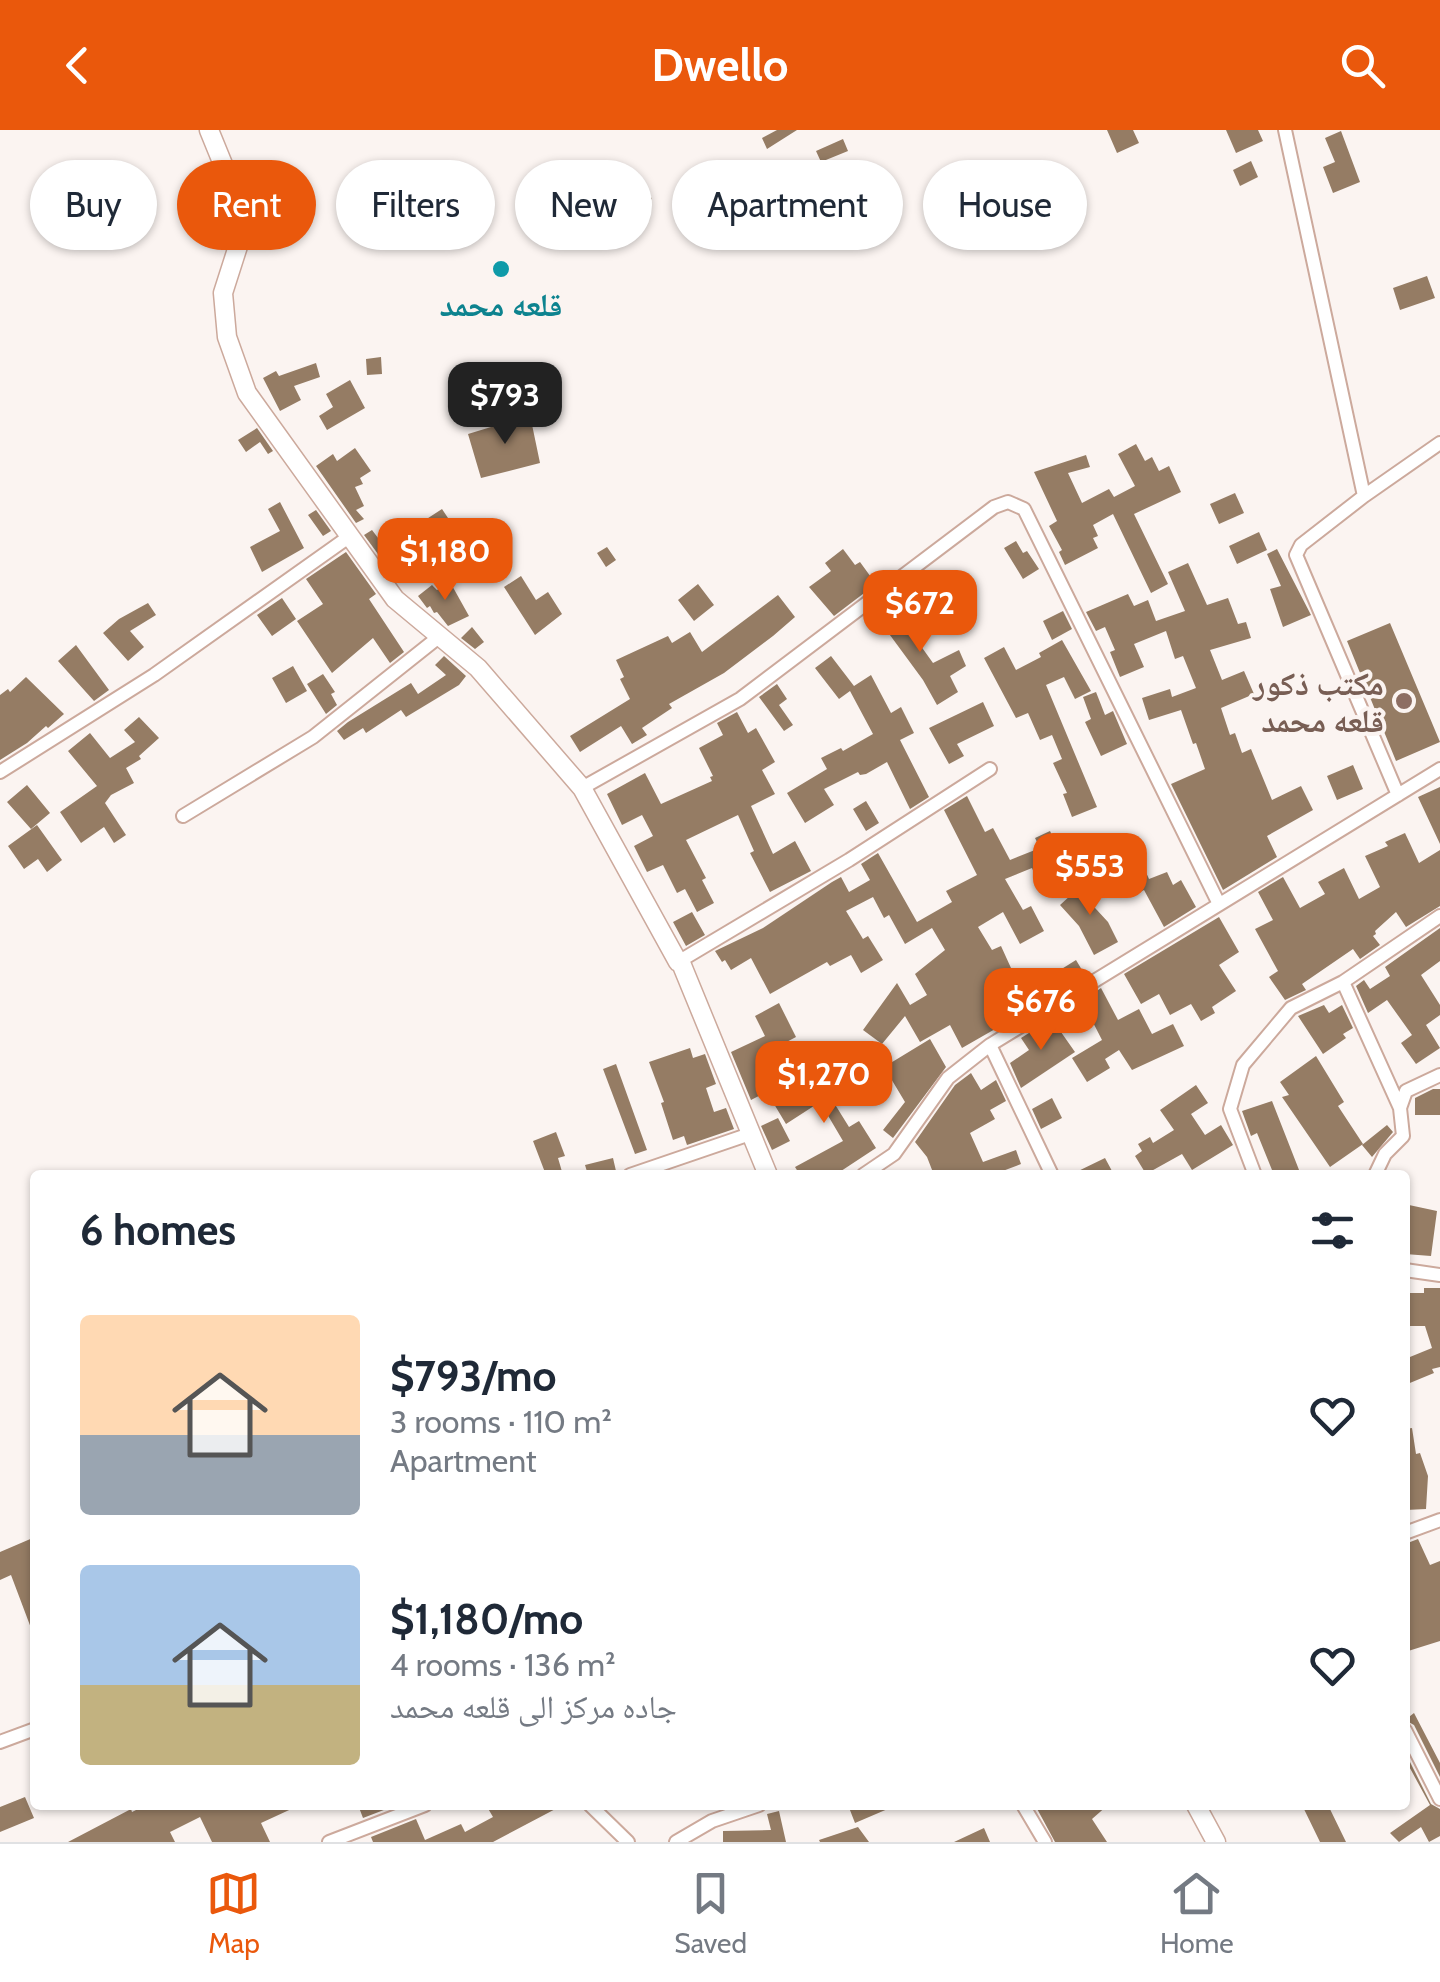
<!DOCTYPE html>
<html lang="en">
<head>
<meta charset="utf-8">
<style>
  :root { --surface:#fff; --page:#f6f6f7; --text:#1f2937; --muted:#747a83; --line:#e0e1e3; --accent:#ea580c }
  body { margin:0; font-family:Cabin,"Noto Naskh Arabic",sans-serif; background:var(--page); color:var(--text); height:100vh; display:flex; flex-direction:column; font-size:38px; white-space:nowrap }
  * { box-sizing:border-box; margin:0 }
  p { font-size:32px; color:var(--muted) }
  .icon { flex:none; width:55px; height:55px; fill:none; stroke:currentColor; stroke-width:2; stroke-linecap:round; stroke-linejoin:round }
  .map { position:relative; flex:1; overflow:hidden }
  .details { position:absolute; left:30px; top:1040px; width:1380px; height:640px; display:flex; flex-direction:column; background:var(--surface); border-radius:10px; box-shadow:0 2px 8px #0004 }
  .details>* { flex:none }
  .banner { position:absolute; left:30px; top:30px; width:1380px; height:90px; display:flex; gap:20px }
  .price { position:absolute; translate:-50% -85px; padding:0 22px; border-radius:20px; background:var(--accent); color:#fff; font-size:32px; line-height:65px; filter:drop-shadow(0 2px 5px #0008) }
  .price::after { content:''; position:absolute; left:50%; top:60px; width:30px; height:22px; margin-left:-15px; background:inherit; clip-path:polygon(0 0,100% 0,50% 100%) }
  .price.active { background:#222; color:#fff }
  ul { padding:0; list-style:none }
  li { display:flex; align-items:center; gap:30px; height:250px; padding:0 50px }
  li span { display:grid; place-items:center; flex:none; width:280px; height:200px; border-radius:10px; color:#555 }
  li>.icon { margin-inline-start:auto }
  span .icon { width:120px; height:120px; fill:#fffc; stroke-width:1 }
  li b { font-size:42px }
  h2 { display:flex; justify-content:space-between; align-items:center; height:120px; padding:0 50px; font-size:42px }
  .chip { padding:0 35px; border-radius:45px; background:var(--surface); box-shadow:0 2px 8px #0004; font-size:35px; line-height:90px }
  .chip.active { background:var(--accent); color:#fff }
  header { display:flex; justify-content:space-between; align-items:center; height:130px; padding:0 50px; background:var(--accent); color:#fff; font-size:45px; font-weight:800 }
  .tabs { display:flex; justify-content:space-around; align-items:center; height:140px; border-top:2px solid var(--line); background:var(--surface); font-size:28px; color:var(--muted) }
  .tabs a { display:grid; justify-items:center; gap:5px }
  .tabs .active { color:var(--accent) }
  .map>svg:first-child { display:block }
  .building { fill:#957c64 }
  .lines { fill:none; stroke-linecap:round; stroke-linejoin:round }
  .street-casing { stroke:#cca99c; stroke-width:16 }
  .secondary-casing { stroke:#cca99c; stroke-width:21 }
  .street { stroke:#fff; stroke-width:12 }
  .secondary { stroke:#fff; stroke-width:18 }
  .culture-dot { fill:#0f9aa8; stroke:#fbf4f1; stroke-width:4 }
  .education-dot { fill:#8d6e63; stroke:#fbf4f1; stroke-width:4 }
  .labels { text-anchor:middle; dominant-baseline:central; stroke-width:8; stroke-linejoin:round; paint-order:stroke }
  .culture-label { font-size:32px; font-weight:bold; fill:#0d838f; stroke:#fbf4f1 }
  .education-label { font-size:32px; font-weight:bold; fill:#785e54; stroke:#fbf4f1; text-anchor:end }
</style>
</head>
<body>
<header><svg class="icon" aria-label="back" viewBox="0 0 24 24"><path d="M15 5l-7 7 7 7"/></svg>Dwello<svg class="icon" aria-label="search" viewBox="0 0 24 24"><circle cx="10" cy="10" r="6"/><path d="M15 15l6 6"/></svg></header>
<div class="map">
<svg width="1440" height="1712" viewBox="0 0 1440 1712">
  <rect width="100%" height="100%" fill="#fbf4f1"/>
  <path class="building" d="M 777,0 L 797,0 L 767,19 L 762,8 Z
    M 1107,0 L 1133,0 L 1139,13 L 1117,23 Z
    M 1226,0 L 1258,0 L 1263,11 L 1236,23 Z
    M 1341,1 L 1360,52 L 1333,63 L 1323,37 L 1335,32 L 1325,8 Z
    M 843,9 L 848,21 L 821,32 L 816,21 Z
    M 1251,31 L 1258,47 L 1240,56 L 1233,40 Z
    M 723,33 L 738,62 L 703,80 L 696,65 L 716,55 L 709,40 Z
    M 638,43 L 652,69 L 641,75 L 627,49 Z
    M 211,82 L 215,112 L 200,114 L 196,84 Z
    M 1427,146 L 1435,168 L 1400,180 L 1393,158 Z
    M 381,227 L 382,244 L 367,245 L 366,229 Z
    M 316,233 L 320,247 L 294,256 L 301,270 L 280,281 L 263,248 L 276,241 L 279,246 Z
    M 350,250 L 365,278 L 327,300 L 319,286 L 333,277 L 326,264 Z
    M 530,285 L 540,333 L 481,348 L 468,304 Z
    M 257,298 L 273,321 L 268,324 L 260,312 L 246,322 L 238,310 Z
    M 1136,314 L 1145,331 L 1152,327 L 1159,341 L 1169,336 L 1181,362 L 1134,384 L 1168,454 L 1151,463 L 1113,384 L 1093,395 L 1098,406 L 1093,408 L 1098,418 L 1065,435 L 1059,422 L 1062,420 L 1049,396 L 1057,391 L 1034,342 L 1086,325 L 1090,337 L 1068,343 L 1082,373 L 1109,359 L 1114,367 L 1135,356 L 1118,324 Z
    M 355,318 L 371,341 L 360,348 L 363,354 L 355,357 L 364,376 L 356,380 L 364,389 L 356,393 L 316,336 L 333,324 L 337,331 Z
    M 1235,363 L 1244,383 L 1219,394 L 1210,374 Z
    M 280,372 L 304,418 L 262,442 L 250,417 L 280,401 L 268,379 Z
    M 442,379 L 460,406 L 442,417 L 438,411 L 421,422 L 404,398 L 419,388 L 422,392 Z
    M 316,380 L 331,401 L 323,406 L 308,385 Z
    M 372,400 L 397,433 L 389,439 L 364,405 Z
    M 1259,402 L 1267,420 L 1237,434 L 1229,416 Z
    M 1016,411 L 1023,423 L 1027,421 L 1039,439 L 1023,449 L 1004,418 Z
    M 607,417 L 616,430 L 606,437 L 597,423 Z
    M 843,419 L 855,435 L 860,432 L 876,454 L 834,486 L 809,457 L 831,441 L 825,433 Z
    M 1277,419 L 1311,485 L 1283,497 L 1270,459 L 1281,456 L 1267,424 Z
    M 346,422 L 376,464 L 369,469 L 404,522 L 390,533 L 373,508 L 332,543 L 297,491 L 323,474 L 306,449 Z
    M 1188,433 L 1207,475 L 1228,468 L 1238,494 L 1246,492 L 1251,508 L 1210,520 L 1222,550 L 1244,541 L 1254,564 L 1221,578 L 1230,605 L 1235,603 L 1242,623 L 1251,619 L 1272,670 L 1301,656 L 1313,680 L 1267,706 L 1277,727 L 1223,760 L 1171,654 L 1205,639 L 1196,613 L 1193,614 L 1181,580 L 1149,590 L 1142,568 L 1170,559 L 1172,567 L 1196,558 L 1183,526 L 1175,529 L 1166,501 L 1134,514 L 1144,537 L 1120,547 L 1110,522 L 1115,520 L 1105,497 L 1096,501 L 1086,482 L 1128,464 L 1134,476 L 1148,470 L 1156,491 L 1185,481 L 1168,442 Z
    M 521,446 L 536,470 L 548,462 L 562,484 L 535,505 L 504,457 Z
    M 450,452 L 469,486 L 448,496 L 437,482 L 434,483 L 430,476 L 427,478 L 418,466 L 432,455 L 437,460 Z
    M 698,454 L 714,475 L 694,491 L 678,470 Z
    M 778,465 L 795,487 L 773,506 L 724,543 L 669,574 L 672,578 L 642,598 L 647,605 L 632,614 L 621,596 L 580,622 L 570,606 L 630,569 L 620,549 L 624,547 L 616,530 L 668,506 L 672,513 L 690,502 L 702,522 Z
    M 282,468 L 296,489 L 272,506 L 257,485 Z
    M 888,470 L 933,533 L 959,520 L 966,536 L 950,546 L 958,562 L 937,575 L 923,550 L 887,501 L 883,503 L 870,483 Z
    M 148,473 L 156,485 L 130,501 L 144,517 L 128,531 L 103,503 L 119,489 Z
    M 1063,481 L 1072,499 L 1052,510 L 1043,491 Z
    M 1390,493 L 1440,612 L 1396,631 L 1347,511 Z
    M 472,497 L 484,512 L 475,519 L 461,508 Z
    M 1062,510 L 1091,561 L 1075,569 L 1064,547 L 1046,555 L 1097,677 L 1072,687 L 1063,664 L 1067,663 L 1053,633 L 1062,629 L 1052,605 L 1040,610 L 1028,583 L 1016,588 L 984,528 L 1004,517 L 1016,540 L 1041,527 L 1039,523 Z
    M 76,515 L 109,560 L 94,571 L 58,531 Z
    M 444,526 L 466,546 L 459,555 L 406,587 L 401,580 L 366,603 L 363,598 L 344,610 L 337,601 L 348,592 L 411,553 L 418,564 L 446,545 L 435,535 Z
    M 831,526 L 854,556 L 871,545 L 891,583 L 901,577 L 914,603 L 900,610 L 929,667 L 910,679 L 887,632 L 866,644 L 860,645 L 858,642 L 824,659 L 834,675 L 805,693 L 787,663 L 827,639 L 821,628 L 841,618 L 843,621 L 873,604 L 850,561 L 839,569 L 815,538 Z
    M 293,536 L 307,561 L 286,573 L 272,548 Z
    M 323,544 L 335,562 L 331,564 L 337,575 L 326,584 L 307,554 Z
    M 26,547 L 64,584 L 48,598 L 46,596 L 27,613 L 0,630 L 0,565 L 8,559 L 10,562 Z
    M 777,554 L 787,569 L 779,575 L 793,595 L 784,601 L 759,567 Z
    M 1096,562 L 1105,585 L 1113,581 L 1127,614 L 1101,626 L 1085,592 L 1091,589 L 1083,567 Z
    M 983,572 L 994,596 L 957,614 L 964,626 L 949,634 L 929,598 Z
    M 737,582 L 748,603 L 756,598 L 775,632 L 762,640 L 775,664 L 751,676 L 773,724 L 795,711 L 811,741 L 770,762 L 750,723 L 754,721 L 738,685 L 686,710 L 706,748 L 702,750 L 714,773 L 697,782 L 685,759 L 677,763 L 663,735 L 647,742 L 634,716 L 653,706 L 642,685 L 622,695 L 607,664 L 645,643 L 661,674 L 712,651 L 710,647 L 713,646 L 699,618 L 723,605 L 717,593 Z
    M 139,587 L 159,608 L 139,626 L 141,629 L 126,638 L 134,653 L 111,665 L 105,673 L 126,705 L 114,713 L 104,697 L 81,713 L 60,682 L 97,656 L 68,621 L 90,603 L 110,628 L 135,612 L 124,600 Z
    M 1353,635 L 1363,659 L 1337,670 L 1327,646 Z
    M 27,655 L 50,683 L 31,699 L 7,672 Z
    M 1440,657 L 1440,714 L 1418,667 Z
    M 967,666 L 985,702 L 993,698 L 1010,730 L 1040,718 L 1035,708 L 1050,701 L 1067,737 L 1048,746 L 1051,752 L 1040,757 L 1032,738 L 1005,749 L 1023,780 L 1031,776 L 1044,801 L 1020,814 L 1003,782 L 978,797 L 992,820 L 1001,816 L 1016,849 L 1011,852 L 1025,878 L 1035,872 L 1037,875 L 962,918 L 950,895 L 920,912 L 905,886 L 882,914 L 863,900 L 897,853 L 910,875 L 927,865 L 915,844 L 945,820 L 932,798 L 905,814 L 889,785 L 884,788 L 873,767 L 846,781 L 863,809 L 868,806 L 883,830 L 861,843 L 851,825 L 830,836 L 827,832 L 770,864 L 751,828 L 731,840 L 725,830 L 722,832 L 715,821 L 763,798 L 832,752 L 841,747 L 849,762 L 870,750 L 861,734 L 878,723 L 917,792 L 952,772 L 946,761 L 977,745 L 944,680 Z
    M 866,671 L 879,693 L 866,701 L 853,679 Z
    M 37,695 L 62,730 L 47,742 L 38,729 L 24,739 L 8,716 Z
    M 1405,703 L 1419,733 L 1440,720 L 1440,776 L 1406,797 L 1396,782 L 1375,801 L 1376,804 L 1373,806 L 1380,815 L 1360,829 L 1353,819 L 1302,854 L 1306,860 L 1285,870 L 1269,847 L 1278,841 L 1255,799 L 1273,790 L 1258,762 L 1283,747 L 1300,778 L 1325,764 L 1318,752 L 1344,738 L 1359,769 L 1380,757 L 1365,726 L 1388,716 L 1385,712 Z
    M 1144,738 L 1149,749 L 1167,742 L 1173,755 L 1181,750 L 1196,777 L 1164,797 L 1144,760 L 1140,762 L 1132,743 Z
    M 1093,745 L 1099,757 L 1084,766 L 1108,792 L 1118,812 L 1094,825 L 1079,796 L 1060,775 Z
    M 692,782 L 705,805 L 686,816 L 673,792 Z
    M 1219,787 L 1239,822 L 1219,835 L 1236,861 L 1212,877 L 1215,883 L 1201,891 L 1191,874 L 1170,885 L 1159,864 L 1141,874 L 1124,844 Z
    M 1440,798 L 1440,831 L 1421,845 L 1440,875 L 1440,885 L 1426,895 L 1440,918 L 1416,934 L 1401,913 L 1412,905 L 1387,870 L 1368,883 L 1356,856 L 1364,850 L 1370,859 L 1390,846 L 1385,837 Z
    M 1076,830 L 1085,845 L 1052,865 L 1044,850 Z
    M 1101,858 L 1118,890 L 1139,879 L 1152,904 L 1173,894 L 1184,916 L 1132,940 L 1119,920 L 1105,929 L 1110,938 L 1087,952 L 1072,928 L 1102,910 L 1082,871 Z
    M 779,873 L 796,907 L 760,926 L 761,930 L 757,932 L 770,960 L 751,970 L 731,922 L 765,906 L 755,886 Z
    M 1324,875 L 1329,883 L 1342,875 L 1353,898 L 1343,904 L 1346,908 L 1323,924 L 1298,886 Z
    M 1048,891 L 1052,897 L 1056,895 L 1075,922 L 1021,958 L 1010,933 L 1029,920 L 1021,908 Z
    M 930,909 L 946,937 L 893,1008 L 883,1000 L 905,972 L 884,937 Z
    M 690,918 L 693,928 L 705,924 L 716,954 L 706,958 L 714,982 L 726,978 L 734,999 L 687,1015 L 684,1006 L 673,1010 L 661,973 L 664,972 L 649,932 Z
    M 1316,926 L 1344,972 L 1338,976 L 1363,1014 L 1330,1037 L 1282,967 L 1289,965 L 1280,952 Z
    M 616,934 L 647,1020 L 635,1024 L 603,939 Z
    M 828,943 L 841,963 L 831,968 L 849,997 L 859,991 L 876,1018 L 835,1045 L 800,1045 L 795,1037 L 843,1011 L 820,972 L 786,994 L 768,964 L 790,951 L 796,963 Z
    M 971,943 L 981,960 L 996,950 L 1006,971 L 990,980 L 995,989 L 970,1003 L 983,1032 L 1016,1020 L 1021,1034 L 992,1045 L 934,1045 L 927,1027 L 915,1012 L 955,955 Z
    M 1196,955 L 1208,973 L 1191,984 L 1205,1005 L 1221,995 L 1233,1015 L 1192,1040 L 1182,1024 L 1146,1044 L 1135,1026 L 1142,1021 L 1138,1014 L 1150,1007 L 1153,1013 L 1174,1000 L 1160,980 Z
    M 1433,959 L 1440,959 L 1440,985 L 1415,985 L 1415,968 Z
    M 1052,968 L 1062,988 L 1041,999 L 1032,979 Z
    M 1272,971 L 1301,1045 L 1274,1045 L 1257,1003 L 1251,1006 L 1242,981 Z
    M 778,988 L 790,1011 L 772,1020 L 761,996 Z
    M 1387,995 L 1393,1002 L 1372,1027 L 1362,1015 Z
    M 556,1002 L 565,1026 L 558,1028 L 563,1045 L 546,1045 L 533,1011 Z
    M 613,1028 L 616,1041 L 588,1045 L 585,1035 Z
    M 1105,1028 L 1112,1041 L 1102,1045 L 1070,1045 Z
    M 1409,1075 L 1437,1081 L 1431,1126 L 1405,1124 Z
    M 1424,1158 L 1440,1158 L 1440,1237 L 1432,1239 L 1434,1243 L 1405,1255 L 1405,1229 L 1432,1218 L 1425,1196 L 1405,1196 L 1405,1163 L 1424,1163 Z
    M 1412,1298 L 1416,1324 L 1420,1323 L 1428,1346 L 1426,1379 L 1406,1380 L 1405,1299 Z
    M 35,1407 L 35,1505 L 34,1506 L 11,1445 L 0,1450 L 0,1422 Z
    M 1418,1409 L 1430,1435 L 1440,1431 L 1440,1511 L 1405,1522 L 1405,1414 Z
    M 1414,1583 L 1440,1633 L 1440,1647 L 1414,1595 L 1405,1590 Z
    M 1405,1622 L 1431,1674 L 1440,1679 L 1440,1706 L 1429,1712 L 1421,1697 L 1399,1712 L 1390,1703 L 1430,1675 L 1405,1629 Z
    M 25,1667 L 34,1688 L 0,1702 L 0,1677 Z
    M 146,1675 L 300,1675 L 261,1693 L 270,1712 L 212,1712 L 200,1687 L 170,1702 L 175,1712 L 68,1712 L 131,1679 L 132,1682 Z
    M 358,1675 L 388,1675 L 389,1678 L 363,1688 Z
    M 486,1675 L 563,1675 L 493,1712 L 373,1712 L 371,1707 L 416,1689 L 425,1710 L 461,1694 L 465,1702 L 493,1687 Z
    M 848,1675 L 897,1675 L 855,1693 Z
    M 1035,1675 L 1108,1675 L 1092,1689 L 1107,1712 L 1055,1712 Z
    M 1302,1675 L 1328,1675 L 1346,1712 L 1320,1712 Z
    M 779,1681 L 786,1712 L 723,1712 L 723,1701 L 771,1700 L 767,1684 Z
    M 858,1697 L 869,1712 L 820,1712 L 819,1710 Z
    M 984,1698 L 990,1712 L 954,1712 Z"/>
  <g class="lines">
    <defs>
      <path id="street" d="M 1285,0 L 1364,366
        M 0,642 L 154,545 L 350,406
        M 582,658 L 740,569 L 994,377 L 1008,372 L 1024,379 L 1219,774
        M 1398,665 L 1296,425 L 1301,415 L 1364,366 L 1440,313
        M 183,686 L 313,607 L 440,506
        M 678,832 L 849,730 L 990,639
        M 1343,852 L 1400,978
        M 990,915 L 1052,1045
        M 630,1045 L 750,1004
        M 863,1045 L 894,1024 L 948,948 L 990,915 L 1440,639
        M 1255,1045 L 1230,979 L 1243,935 L 1291,878 L 1343,852 L 1440,786
        M 1375,1045 L 1385,1024 L 1403,1006 L 1400,978 L 1406,961 L 1440,945
        M 1405,1140 L 1440,1145
        M 1405,1403 L 1440,1390
        M 1405,1600 L 1440,1669
        M 0,1612 L 35,1599
        M 590,1675 L 628,1712
        M 1023,1675 L 1045,1712
        M 329,1712 L 425,1675
        M 676,1712 L 712,1691 L 759,1675"/>
      <path id="secondary" d="M 209,0 L 240,76 L 239,113 L 223,163 L 227,207 L 247,263 L 395,469 L 478,538 L 582,658 L 678,832 L 681,833 L 768,1045
        M 1196,1675 L 1216,1712"/>
    </defs>
    <use href="#street" class="street-casing"/>
    <use href="#secondary" class="secondary-casing"/>
    <use href="#street" class="street"/>
    <use href="#secondary" class="secondary"/>
  </g>
  <circle class="culture-dot" cx="501" cy="139" r="10"/>
  <circle class="education-dot" cx="1404" cy="571" r="10"/>
  <g class="labels">
    <g class="culture-label">
      <text x="501" y="174">قلعه محمد</text>
    </g>
    <g class="education-label">
      <text x="1384" y="553">مکتب ذکور<tspan x="1384" dy="37">قلعه محمد</tspan></text>
    </g>
  </g>
</svg>
<b class="price active" style="left:505px;top:317px">$793</b>
<b class="price" style="left:445px;top:473px">$1,180</b>
<b class="price" style="left:920px;top:525px">$672</b>
<b class="price" style="left:1090px;top:788px">$553</b>
<b class="price" style="left:1041px;top:923px">$676</b>
<b class="price" style="left:824px;top:996px">$1,270</b>
<div class="banner">
<a class="chip">Buy</a>
<a class="chip active">Rent</a>
<a class="chip">Filters</a>
<a class="chip">New</a>
<a class="chip">Apartment</a>
<a class="chip">House</a>
</div>
<section class="details">
<h2>6 homes<svg class="icon" aria-label="filters" viewBox="0 0 24 24"><path d="M4 7h16M4 17h16"/><circle cx="9" cy="7" r="2"/><circle cx="15" cy="17" r="2"/></svg></h2>
<ul>
<li><span style="background:linear-gradient(#ffd9b3 60%,#9aa5b1 0)"><svg class="icon" aria-label="home" viewBox="0 0 24 24"><path d="M3 11l9-7 9 7M6 9v11h12V9"/></svg></span><div><b>$793/mo</b><p>3 rooms · 110 m²</p><p>Apartment</p></div><svg class="icon" aria-label="heart" viewBox="0 0 24 24"><path d="M12 20l-8-8c-3-5 5-10 8-4 3-6 11-1 8 4z"/></svg></li>
<li><span style="background:linear-gradient(#a9c7e8 60%,#c2b280 0)"><svg class="icon" aria-label="home" viewBox="0 0 24 24"><path d="M3 11l9-7 9 7M6 9v11h12V9"/></svg></span><div><b>$1,180/mo</b><p>4 rooms · 136 m²</p><p>جاده مرکز الی قلعه محمد</p></div><svg class="icon" aria-label="heart" viewBox="0 0 24 24"><path d="M12 20l-8-8c-3-5 5-10 8-4 3-6 11-1 8 4z"/></svg></li>
</ul>
</section>
</div>
<nav class="tabs">
<a class="active"><svg class="icon" aria-label="map" viewBox="0 0 24 24"><path d="M3 6l6-2 6 2 6-2v14l-6 2-6-2-6 2zM9 4v14M15 6v14"/></svg>Map</a>
<a><svg class="icon" aria-label="saved" viewBox="0 0 24 24"><path d="M7 4h10v16l-5-4-5 4z"/></svg>Saved</a>
<a><svg class="icon" aria-label="home" viewBox="0 0 24 24"><path d="M3 11l9-7 9 7M6 9v11h12V9"/></svg>Home</a>
</nav>
</body>
</html>
